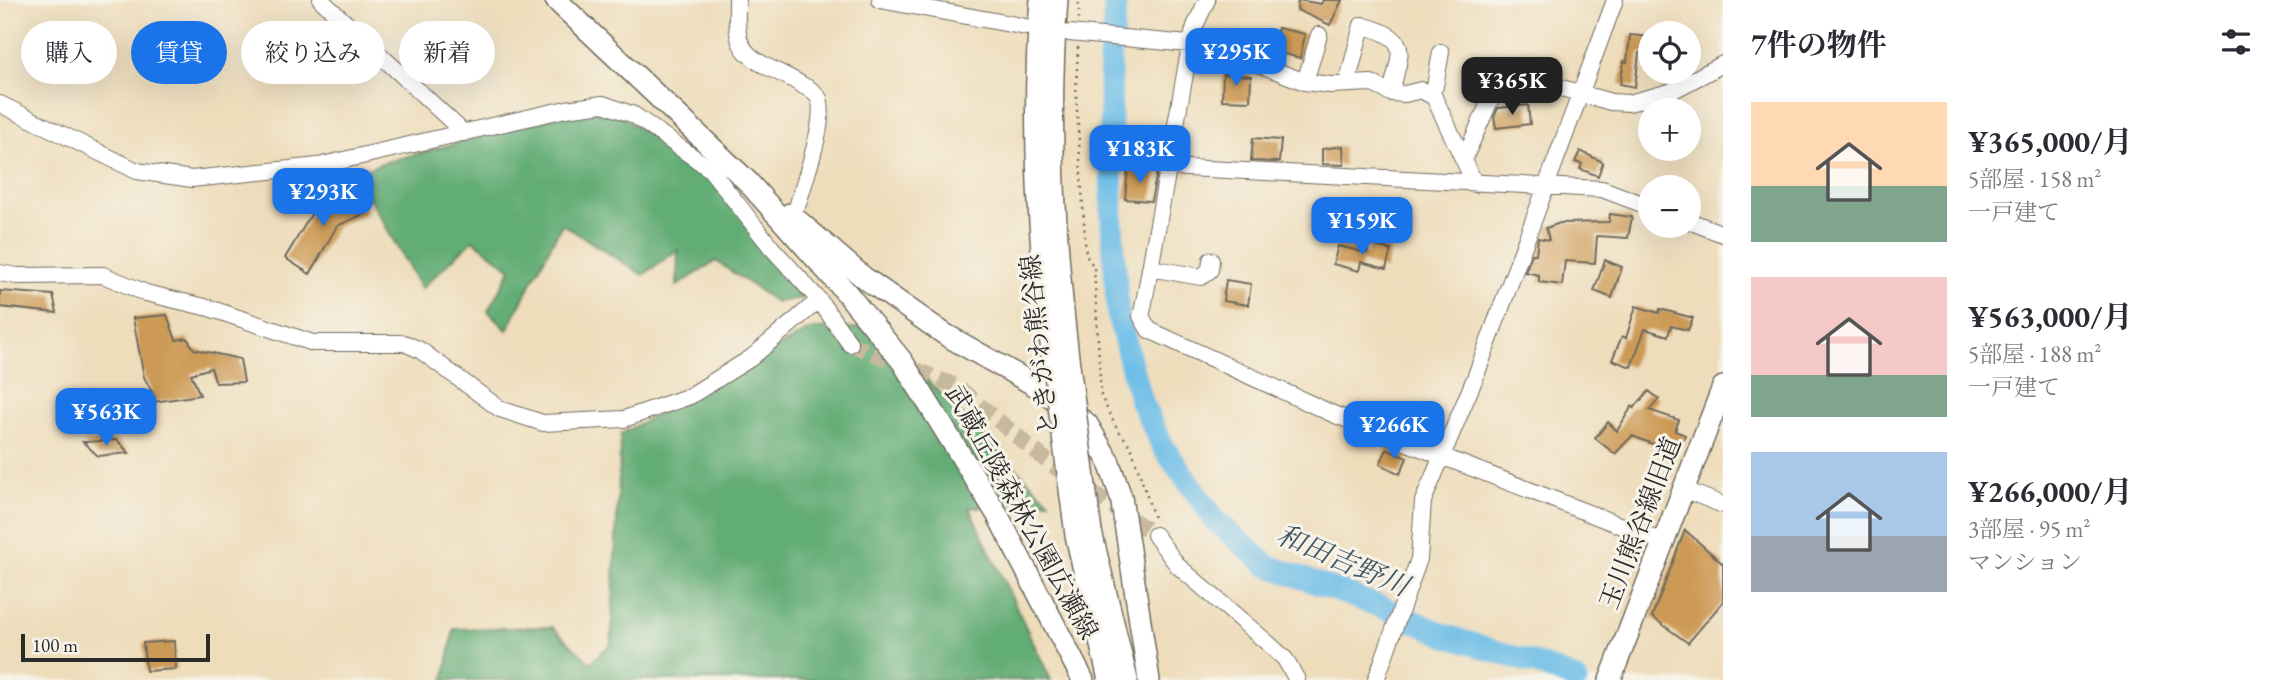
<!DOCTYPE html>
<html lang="ja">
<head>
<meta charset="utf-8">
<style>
  :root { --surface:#fff; --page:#f2f2f3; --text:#2b2b33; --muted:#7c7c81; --accent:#1a73e8 }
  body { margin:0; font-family:"EB Garamond","Noto Serif JP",serif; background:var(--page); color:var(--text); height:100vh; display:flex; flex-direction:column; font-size:26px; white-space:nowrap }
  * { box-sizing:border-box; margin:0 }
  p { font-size:23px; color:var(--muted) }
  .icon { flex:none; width:38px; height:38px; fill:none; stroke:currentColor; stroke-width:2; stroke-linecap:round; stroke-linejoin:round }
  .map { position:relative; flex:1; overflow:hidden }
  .details { display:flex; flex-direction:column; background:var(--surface); width:560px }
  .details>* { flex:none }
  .banner { position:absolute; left:21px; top:21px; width:665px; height:63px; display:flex; gap:14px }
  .fabs { position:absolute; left:1638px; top:21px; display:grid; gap:14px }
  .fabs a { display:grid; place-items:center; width:63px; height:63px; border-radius:50%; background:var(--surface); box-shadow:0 7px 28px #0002; font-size:35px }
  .scale { position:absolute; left:21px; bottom:18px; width:189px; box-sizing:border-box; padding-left:7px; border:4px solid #2b2b2b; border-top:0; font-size:19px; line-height:24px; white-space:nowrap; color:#2b2b2b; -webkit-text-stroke:5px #f7f3e8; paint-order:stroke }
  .price { position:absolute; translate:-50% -60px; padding:0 16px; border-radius:14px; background:var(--accent); color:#fff; font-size:23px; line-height:46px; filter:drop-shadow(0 2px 4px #0008) }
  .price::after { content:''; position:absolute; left:50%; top:42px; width:21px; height:16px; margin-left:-10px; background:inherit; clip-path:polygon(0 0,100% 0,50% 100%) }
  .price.active { background:#222; color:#fff }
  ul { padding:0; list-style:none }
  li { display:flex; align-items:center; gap:21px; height:175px; padding:0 28px }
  li span { display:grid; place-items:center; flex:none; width:196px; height:140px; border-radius:0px; color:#555 }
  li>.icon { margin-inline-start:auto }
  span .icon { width:84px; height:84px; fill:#fffc; stroke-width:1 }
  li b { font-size:30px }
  h2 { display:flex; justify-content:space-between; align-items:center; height:84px; padding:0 28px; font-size:30px }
  .chip { padding:0 24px; border-radius:32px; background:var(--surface); box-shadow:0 7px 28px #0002; font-size:24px; line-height:63px }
  .chip.active { background:var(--accent); color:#fff }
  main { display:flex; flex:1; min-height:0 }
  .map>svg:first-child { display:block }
  .forest { fill:#62ac74; stroke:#466c50; stroke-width:2 }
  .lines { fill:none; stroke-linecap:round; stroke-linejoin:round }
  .river { stroke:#6dbee8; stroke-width:23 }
  .building { fill:#cc9a54 }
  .street-tunnel { stroke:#c7b99e; stroke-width:16; stroke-dasharray:16 8; stroke-linecap:butt }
  .street-casing { stroke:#6f695d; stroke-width:18 }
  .secondary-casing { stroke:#6f695d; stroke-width:24 }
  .path { stroke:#6f695d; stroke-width:2.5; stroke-dasharray:2 5; stroke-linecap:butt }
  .street { stroke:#fff; stroke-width:16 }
  .secondary { stroke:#fff; stroke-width:21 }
  .secondary-bridge-casing { stroke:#6f695d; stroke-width:24; stroke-linecap:butt }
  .secondary-bridge { stroke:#fff; stroke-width:21 }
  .labels { text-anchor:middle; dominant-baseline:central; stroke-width:6; stroke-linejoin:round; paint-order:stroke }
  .street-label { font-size:26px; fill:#2b2b2b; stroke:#f7f3e8 }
  .water-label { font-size:28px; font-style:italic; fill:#3f5764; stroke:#f7f3e8 }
</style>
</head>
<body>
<main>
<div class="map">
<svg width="1723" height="680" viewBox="0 0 1723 680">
  <rect width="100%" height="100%" fill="#f7f3e8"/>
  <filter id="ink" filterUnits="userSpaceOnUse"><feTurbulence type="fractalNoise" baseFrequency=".0143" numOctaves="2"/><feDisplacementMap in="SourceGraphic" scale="14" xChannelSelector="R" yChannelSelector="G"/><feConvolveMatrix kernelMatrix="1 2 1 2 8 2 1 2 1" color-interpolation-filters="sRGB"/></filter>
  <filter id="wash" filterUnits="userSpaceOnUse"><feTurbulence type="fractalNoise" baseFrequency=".00686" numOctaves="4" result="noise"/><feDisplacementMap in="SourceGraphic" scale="28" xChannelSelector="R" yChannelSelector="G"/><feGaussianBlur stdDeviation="1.57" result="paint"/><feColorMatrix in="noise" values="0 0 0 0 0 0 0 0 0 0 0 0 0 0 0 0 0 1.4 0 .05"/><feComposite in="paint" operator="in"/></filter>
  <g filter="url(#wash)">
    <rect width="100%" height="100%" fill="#edb"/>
    <path class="forest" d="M 603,104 L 724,187 L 803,298 L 776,302 L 716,261 L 677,286 L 678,250 L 643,275 L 562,224 L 507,330 L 488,311 L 511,269 L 473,240 L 421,289 L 356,174 L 379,164 Z
      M 875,328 L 1049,501 L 969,508 L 1051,680 L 444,680 L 454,629 L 552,627 L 590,663 L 611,644 L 621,434 L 811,329 Z"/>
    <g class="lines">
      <path class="river" d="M 1116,0 L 1110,60 L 1112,224 L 1118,314 L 1140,399 L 1163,447 L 1217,522 L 1267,565 L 1384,608 L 1447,636 L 1546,667 L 1576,680"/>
    </g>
    <g id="blocks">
      <path class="building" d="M 1298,0 L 1321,4 L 1323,0 L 1342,0 L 1330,25 L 1297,10 Z
        M 1278,28 L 1305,34 L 1300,58 L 1272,51 Z
        M 1630,35 L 1650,37 L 1650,54 L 1639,53 L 1635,87 L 1620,84 L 1624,61 L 1627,62 Z
        M 1223,74 L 1251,76 L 1250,101 L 1222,100 Z
        M 1528,105 L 1530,124 L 1496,128 L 1494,117 L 1498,108 Z
        M 1253,138 L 1281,140 L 1279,162 L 1251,161 Z
        M 1343,146 L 1344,165 L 1322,164 L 1322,149 Z
        M 1580,151 L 1603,162 L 1598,176 L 1580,169 L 1582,164 L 1575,162 Z
        M 1128,169 L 1157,172 L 1151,201 L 1125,199 Z
        M 324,193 L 359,196 L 366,213 L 337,226 L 310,274 L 285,258 Z
        M 1610,214 L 1632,217 L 1628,238 L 1597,236 L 1595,263 L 1565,261 L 1562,285 L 1539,282 L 1539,275 L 1525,272 L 1532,254 L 1536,254 L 1538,238 L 1549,240 L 1546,228 L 1560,223 L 1609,222 Z
        M 1370,244 L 1391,250 L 1386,269 L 1361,262 L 1359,271 L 1333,264 L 1338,246 L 1367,253 Z
        M 1605,260 L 1622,267 L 1612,298 L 1594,291 Z
        M 1226,280 L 1251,284 L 1248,305 L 1223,301 Z
        M 0,291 L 53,295 L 57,313 L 0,307 Z
        M 1636,306 L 1659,313 L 1660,309 L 1693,318 L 1688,330 L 1671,326 L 1668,336 L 1645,329 L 1631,367 L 1612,360 L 1622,336 L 1626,338 Z
        M 167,315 L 176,340 L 187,338 L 194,349 L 240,359 L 244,382 L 216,383 L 211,368 L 191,374 L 200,395 L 154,402 L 144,394 L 152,392 L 144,377 L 133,318 Z
        M 1649,391 L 1659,399 L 1649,410 L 1679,420 L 1675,431 L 1685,435 L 1679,450 L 1669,447 L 1668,450 L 1632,436 L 1615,454 L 1595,438 L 1608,422 L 1617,431 L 1632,406 L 1634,408 Z
        M 77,395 L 105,400 L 108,412 L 92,412 Z
        M 117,440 L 129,453 L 98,456 L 83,442 Z
        M 1387,449 L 1407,458 L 1400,474 L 1380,464 Z
        M 1685,530 L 1723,564 L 1723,602 L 1688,643 L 1652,617 Z
        M 174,641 L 176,669 L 146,671 L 143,643 Z"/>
    </g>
  </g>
  <g filter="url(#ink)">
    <use href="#blocks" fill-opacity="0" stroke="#6f695d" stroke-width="2"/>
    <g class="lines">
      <path class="street-tunnel" d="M 850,344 L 956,386 L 1052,465 L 1155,535"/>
      <defs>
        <path id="street" d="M 321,0 L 464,133
          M 737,0 C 737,12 736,26 739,38 C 745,64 783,71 802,85 C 808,88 816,92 819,99 C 827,119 804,182 798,204
          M 880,0 L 1026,27
          M 1207,0 L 1195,26 L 1190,46 L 1143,308 L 1141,316 L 1149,330 L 1333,414 L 1663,542
          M 1069,33 L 1211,46 L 1305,82 L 1331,85 L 1371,83 L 1391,93 L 1405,94 L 1421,90 L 1434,97 L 1475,184
          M 1305,82 L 1319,35
          M 1347,84 L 1362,25 C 1412,40 1401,48 1391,93
          M 1429,93 L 1435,86 L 1441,52
          M 0,104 L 137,171 L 192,179 L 318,166 L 566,109 L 603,104 L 634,115 L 710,169 L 771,247 L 819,300 L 850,344
          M 1464,159 L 1493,94 L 1499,90 L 1551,85 L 1611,102 L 1629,103 L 1670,92 L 1723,64
          M 1168,167 L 1602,189 L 1650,207
          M 1689,221 L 1723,234
          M 1150,268 L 1201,277 L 1210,270 L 1211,260
          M 0,273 L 17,276 L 103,275 L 146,293 L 209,308 L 313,343 L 404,343 L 420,350 L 500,409 L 543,423 L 624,419 L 690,396 L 751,358 L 819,300
          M 1683,489 L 1723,505
          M 1155,535 L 1178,566 L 1270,645 L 1285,659 L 1297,680
          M 1376,680 L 1419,559 L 1423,501 L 1475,378 L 1615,0"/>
        <path id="secondary" d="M 556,0 L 747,181 L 845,291 L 902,361 L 997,514 L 1083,680
          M 1041,0 C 1031,121 1038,240 1053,360
          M 1057,0 C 1047,119 1054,238 1068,357
          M 790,214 L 863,277 L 946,335 L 1038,387 L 1087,424 L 1108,460 L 1121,497 L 1149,680
          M 1091,532 L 1127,680
          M 1076,535 L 1109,680
          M 1610,680 L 1723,387"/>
      </defs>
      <use href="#street" class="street-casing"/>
      <use href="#secondary" class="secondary-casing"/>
      <path class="path" d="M 1079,19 L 1079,0
        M 1078,47 L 1076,93 L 1086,255 L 1094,267 L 1101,396 L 1116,427 L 1131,447 L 1155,521"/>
      <use href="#street" class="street"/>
      <use href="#secondary" class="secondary"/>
      <defs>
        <path id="secondary-bridge" d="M 1068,357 L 1091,532
          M 1053,360 L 1076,535"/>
      </defs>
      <use href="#secondary-bridge" class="secondary-bridge-casing"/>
      <use href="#secondary-bridge" class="secondary-bridge"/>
    </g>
  </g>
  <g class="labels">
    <g class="street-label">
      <text transform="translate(1039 345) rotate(-96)">ときがわ熊谷線</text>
      <text transform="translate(1022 512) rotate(61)">武蔵丘陵森林公園広瀬線</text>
      <text transform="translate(1640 523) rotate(-69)">玉川熊谷線旧道</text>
    </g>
    <g class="water-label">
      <text transform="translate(1343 560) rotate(23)">和田吉野川</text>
    </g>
  </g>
</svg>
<div class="fabs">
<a><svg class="icon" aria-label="locate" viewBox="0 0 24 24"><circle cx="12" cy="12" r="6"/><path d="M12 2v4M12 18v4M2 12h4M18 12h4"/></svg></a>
<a>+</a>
<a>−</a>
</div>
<div class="scale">100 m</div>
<b class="price" style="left:1236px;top:88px">¥295K</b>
<b class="price active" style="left:1512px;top:117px">¥365K</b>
<b class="price" style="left:1140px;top:185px">¥183K</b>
<b class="price" style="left:323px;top:228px">¥293K</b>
<b class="price" style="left:1362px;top:257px">¥159K</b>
<b class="price" style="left:106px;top:448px">¥563K</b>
<b class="price" style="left:1394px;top:461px">¥266K</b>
<div class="banner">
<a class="chip">購入</a>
<a class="chip active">賃貸</a>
<a class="chip">絞り込み</a>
<a class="chip">新着</a>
</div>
</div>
<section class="details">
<h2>7件の物件<svg class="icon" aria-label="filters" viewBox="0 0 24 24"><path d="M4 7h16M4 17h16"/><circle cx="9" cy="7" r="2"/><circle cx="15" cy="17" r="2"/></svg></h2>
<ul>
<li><span style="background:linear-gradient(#ffd9b3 60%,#7fa58c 0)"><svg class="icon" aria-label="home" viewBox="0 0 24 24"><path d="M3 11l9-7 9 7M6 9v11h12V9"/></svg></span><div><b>¥365,000/月</b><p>5部屋 · 158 m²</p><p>一戸建て</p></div></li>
<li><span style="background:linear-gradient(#f6c9c9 70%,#7fa58c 0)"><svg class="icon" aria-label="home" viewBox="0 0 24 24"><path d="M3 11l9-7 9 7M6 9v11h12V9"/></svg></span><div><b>¥563,000/月</b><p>5部屋 · 188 m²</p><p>一戸建て</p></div></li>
<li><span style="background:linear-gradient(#a9c7e8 60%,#9aa5b1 0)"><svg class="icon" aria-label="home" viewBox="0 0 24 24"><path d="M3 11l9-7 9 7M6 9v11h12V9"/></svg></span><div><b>¥266,000/月</b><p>3部屋 · 95 m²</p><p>マンション</p></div></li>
</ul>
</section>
</main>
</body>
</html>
